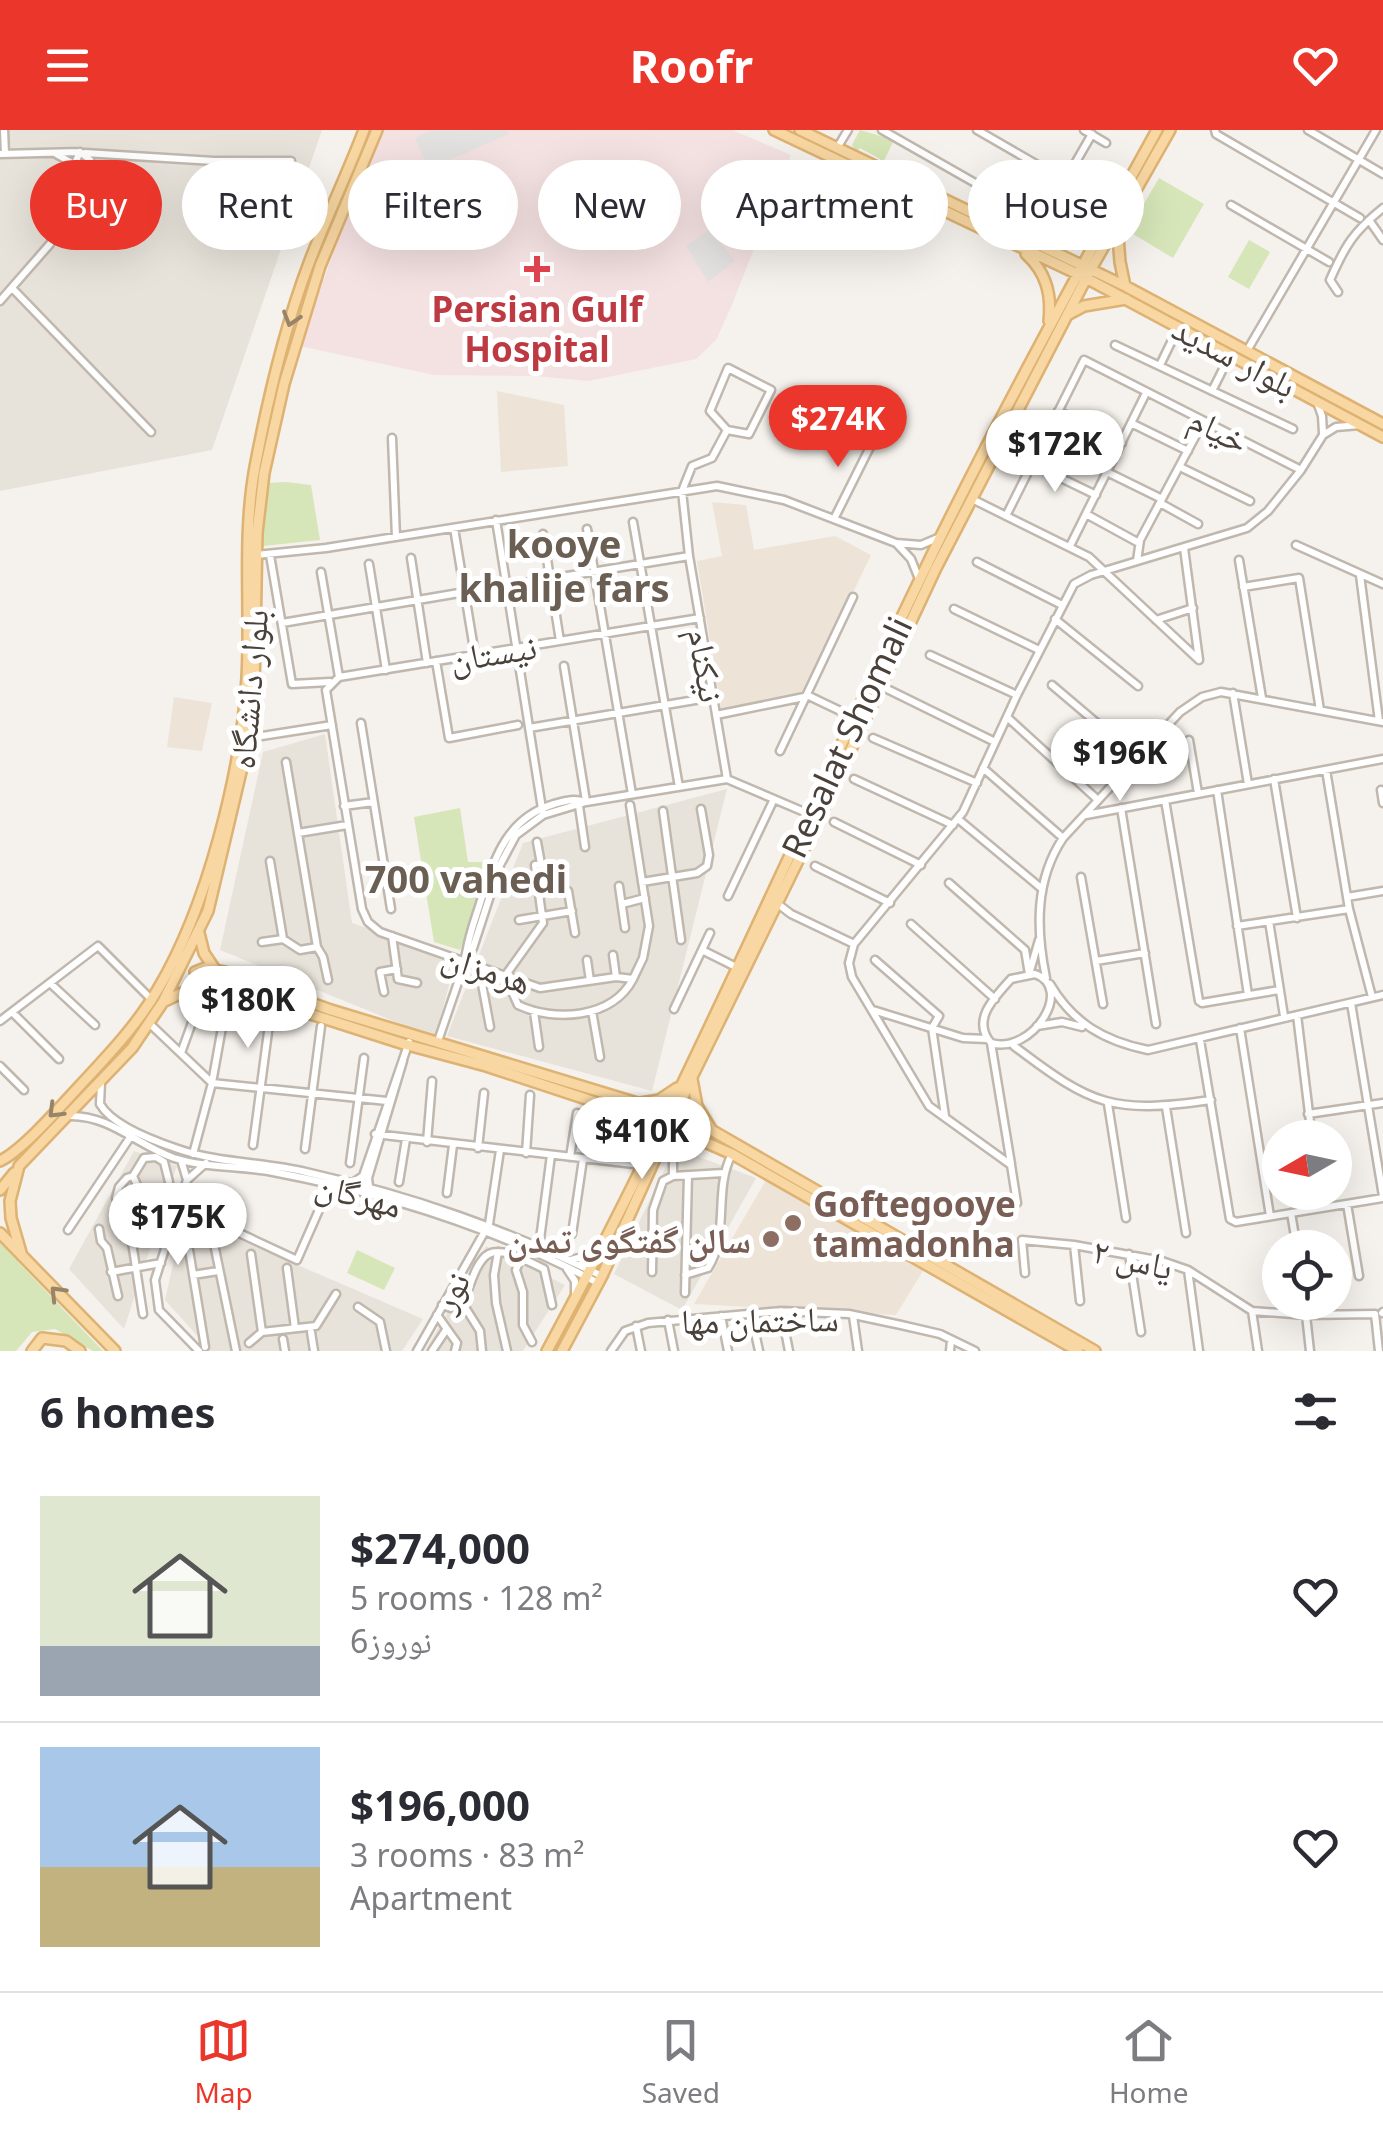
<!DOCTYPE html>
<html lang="en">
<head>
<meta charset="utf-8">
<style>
  :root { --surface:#fff; --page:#f2f2f3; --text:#2b2b33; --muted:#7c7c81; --line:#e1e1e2; --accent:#eb362c }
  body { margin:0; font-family:"Noto Sans","Noto Naskh Arabic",sans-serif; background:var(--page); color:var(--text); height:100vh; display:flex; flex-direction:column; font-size:38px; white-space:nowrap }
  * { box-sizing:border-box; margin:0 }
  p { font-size:32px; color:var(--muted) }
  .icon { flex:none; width:55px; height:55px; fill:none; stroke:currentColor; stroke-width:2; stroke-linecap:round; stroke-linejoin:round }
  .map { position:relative; height:1221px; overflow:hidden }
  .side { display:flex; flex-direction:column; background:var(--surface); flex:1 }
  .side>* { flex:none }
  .top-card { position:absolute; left:30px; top:30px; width:1325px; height:90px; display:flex; gap:20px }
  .needle { width:65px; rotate:261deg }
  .controls { position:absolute; left:1262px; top:990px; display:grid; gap:20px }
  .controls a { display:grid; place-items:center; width:90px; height:90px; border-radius:50%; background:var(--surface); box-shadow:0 10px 40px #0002; font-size:50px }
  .price { position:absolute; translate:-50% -85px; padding:0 22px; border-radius:35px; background:#fff; color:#222; font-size:32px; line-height:65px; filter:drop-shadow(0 2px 5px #0008) }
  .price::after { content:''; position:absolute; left:50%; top:60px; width:30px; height:22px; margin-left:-15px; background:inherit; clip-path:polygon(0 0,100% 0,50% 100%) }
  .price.active { background:var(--accent); color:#fff }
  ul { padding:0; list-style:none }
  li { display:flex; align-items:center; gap:30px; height:250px; padding:0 40px }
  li+li { border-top:2px solid var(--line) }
  li span { display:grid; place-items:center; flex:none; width:280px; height:200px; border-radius:0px; color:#555 }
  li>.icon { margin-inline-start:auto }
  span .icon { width:120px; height:120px; fill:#fffc; stroke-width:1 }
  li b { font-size:42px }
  h2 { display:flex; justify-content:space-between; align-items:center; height:120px; padding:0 40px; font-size:42px }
  .pill { padding:0 35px; border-radius:45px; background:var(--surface); box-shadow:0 10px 40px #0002; font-size:35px; line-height:90px }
  .pill.active { background:var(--accent); color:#fff }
  header { display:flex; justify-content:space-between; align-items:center; height:130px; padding:0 40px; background:var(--accent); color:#fff; font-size:45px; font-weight:700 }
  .tab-bar { display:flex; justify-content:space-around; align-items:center; height:140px; border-top:2px solid var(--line); background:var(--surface); font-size:28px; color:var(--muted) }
  .tab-bar a { display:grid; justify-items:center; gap:5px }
  .tab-bar .active { color:var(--accent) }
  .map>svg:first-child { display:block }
  .residential { fill:#e8e3da }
  .education { fill:#ede4d7 }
  .medical { fill:#f4e1e1 }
  .park { fill:#d6e6b8 }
  .parking { fill:#e4e2e0 }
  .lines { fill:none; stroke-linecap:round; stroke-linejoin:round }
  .minor-casing { stroke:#c0b8af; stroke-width:11 }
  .major-casing { stroke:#ddb272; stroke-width:14 }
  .minor { stroke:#fff; stroke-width:6 }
  .major { stroke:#f8d7a2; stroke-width:9 }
  .oneway { stroke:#988469 }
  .health-dot { fill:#e0444e; stroke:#fff; stroke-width:4 }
  .education-dot { fill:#8d6e63; stroke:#fff; stroke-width:4 }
  .labels { text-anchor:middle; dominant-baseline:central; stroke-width:10; stroke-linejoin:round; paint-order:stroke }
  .health-label { font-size:35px; font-weight:bold; fill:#be3a42; stroke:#fff }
  .street-label { font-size:35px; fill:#49413a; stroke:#fff }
  .education-label { font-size:35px; font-weight:bold; fill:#785e54; stroke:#fff; text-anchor:start }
  .neighbourhood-label { font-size:38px; font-weight:bold; fill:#6b5e52; stroke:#fff }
</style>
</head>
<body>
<header><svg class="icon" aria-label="menu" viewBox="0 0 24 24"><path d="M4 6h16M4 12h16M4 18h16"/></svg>Roofr<svg class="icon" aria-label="heart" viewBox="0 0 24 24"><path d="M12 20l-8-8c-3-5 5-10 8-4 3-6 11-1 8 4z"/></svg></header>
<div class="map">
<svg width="1383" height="1221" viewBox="0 0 1383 1221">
  <rect width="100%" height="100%" fill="#f5f1ec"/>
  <path class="residential" d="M 0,0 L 322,0 L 212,320 L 0,361 Z
    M 325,604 L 352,793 L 456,829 L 435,908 L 220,820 L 263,622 Z
    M 727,659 L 652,961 L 447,906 L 523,713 Z
    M 675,1018 L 756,1048 L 682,1180 L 614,1144 Z
    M 134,1021 L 177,1036 L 124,1199 L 69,1139 Z
    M 184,1086 L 423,1189 L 402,1221 L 211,1221 L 165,1170 Z
    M 486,1116 L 565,1155 L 523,1221 L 425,1221 Z"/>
  <path class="education" d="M 497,261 L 564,275 L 568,336 L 501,342 Z
    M 712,372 L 746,375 L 754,420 L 835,406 L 871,425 L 804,565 L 721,578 L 697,431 L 722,426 Z
    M 174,567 L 212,573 L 202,621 L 167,617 Z
    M 766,1050 L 926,1136 L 896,1185 L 694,1174 Z"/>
  <path class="medical" d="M 384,0 L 732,0 L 791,25 L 731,177 L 716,210 L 696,229 L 588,251 L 536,246 L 434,245 L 300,216 L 341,101 Z"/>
  <path class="park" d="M 860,0 L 894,10 L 882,35 L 880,29 L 860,18 L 856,22 L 852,15 Z
    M 1159,48 L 1204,74 L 1173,128 L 1128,101 Z
    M 1249,110 L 1270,122 L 1249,159 L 1228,147 Z
    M 286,352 L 311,355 L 320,410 L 263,416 L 266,353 Z
    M 460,678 L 468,732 L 492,732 L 460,820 L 434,812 L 414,687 Z
    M 0,1113 L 103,1221 L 93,1221 L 55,1199 L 32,1202 L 16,1221 L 0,1221 Z
    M 357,1120 L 395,1138 L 384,1160 L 347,1143 Z"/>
  <path class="parking" d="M 433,0 L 507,0 L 509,4 L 429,39 L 415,8 Z
    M 710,99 L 735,131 L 708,152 L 686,116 Z"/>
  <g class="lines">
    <defs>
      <path id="minor" d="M 4,0 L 5,24
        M 882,0 L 1042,91 L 1092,4
        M 977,0 L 1095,68
        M 1084,0 L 1106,13
        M 1215,0 L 1216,4 L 1360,88
        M 1308,0 L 1383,44
        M 837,18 L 848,0
        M 85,23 L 214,31 L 291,31
        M 0,24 L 80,22
        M 56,24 L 81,38 L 90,30 L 80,22 L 75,33
        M 1231,75 L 1329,132
        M 1369,90 L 1383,110
        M 13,159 L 151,302
        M 1338,162 L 1330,150 C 1345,116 1353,102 1383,78
        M 0,171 L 50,114 L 86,37
        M 1115,215 L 1293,299
        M 1248,219 L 1376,0
        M 1160,235 L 1179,196
        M 728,238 L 771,260 L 749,304 L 727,300 L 710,281 Z
        M 1212,261 L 1230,225
        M 1317,272 L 1322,286 L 1323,303
        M 1058,281 L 1122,313
        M 1131,293 L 1188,321
        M 392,308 L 396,407
        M 1030,333 L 1096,365
        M 1180,337 L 1250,371
        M 1107,342 L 1162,369
        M 972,369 L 1089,427 L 1199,530 L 1184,418
        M 1160,373 L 1198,394
        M 1086,384 L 1139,413
        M 1006,386 L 1084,230 L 1301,340
        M 834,389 L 875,307
        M 496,390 L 543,685
        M 633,392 L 679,657
        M 454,398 L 475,525
        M 587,399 L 632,664
        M 543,404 L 560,511
        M 897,414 L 911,429 L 919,449
        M 1296,415 L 1383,454
        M 1070,416 L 1146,263
        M 256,425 L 326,418 L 717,356 L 784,370 L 896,413 L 921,415 L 940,407
        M 270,425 L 292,554 L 330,552
        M 411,428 L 427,533
        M 1239,430 L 1262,568
        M 1137,431 L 1140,410 L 1203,292
        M 977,432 L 1062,475
        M 369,434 L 386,540
        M 321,442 L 339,547
        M 1360,445 L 1379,591
        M 506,456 L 689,426
        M 1243,457 L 1299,448 L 1320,580
        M 954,479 L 1039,520
        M 1055,489 L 1138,556
        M 1156,490 L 1193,478
        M 282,493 L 465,462
        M 930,525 L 1017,565
        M 436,531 L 449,608 L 518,595
        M 564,536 L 586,671
        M 1052,555 L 1138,628
        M 881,556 L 995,612
        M 1233,563 L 1248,654
        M 716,585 L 809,566 L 855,588
        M 1007,587 L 1098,670
        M 361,593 L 391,779
        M 529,598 L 713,567
        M 249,608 L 332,595
        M 873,608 L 977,653
        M 1189,610 L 1198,663
        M 780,621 L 853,467
        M 286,632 L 317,817 L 323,827 L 328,850
        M 983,638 L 1063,708
        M 1326,640 L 1349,779 L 1372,867
        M 727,649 L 689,426 L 682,361 L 692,336 L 712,328 L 727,300
        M 727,649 L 809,684
        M 854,649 L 953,695
        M 1274,649 L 1297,788
        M 1217,660 L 1248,865
        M 1381,660 L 1383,673
        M 1165,670 L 1199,871 L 1202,873 L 1279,860
        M 630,675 L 649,796 L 643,828 L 633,849 L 616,847 L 540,858 L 380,802 L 368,792 L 362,779 L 326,560 L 339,547 L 700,488
        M 344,676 L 373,672
        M 579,676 L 585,717
        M 1121,678 L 1156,894
        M 663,681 L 681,810
        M 1086,685 L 1383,629
        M 958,689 L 1041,758
        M 834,692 L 921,735
        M 298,703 L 347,695
        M 537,712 L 541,734 L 535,735 L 543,793 L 505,846 L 518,875 C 554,892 612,889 633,849
        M 270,731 L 283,809
        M 815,736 L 890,773
        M 1081,747 L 1103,874
        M 524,748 L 537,745
        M 642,752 L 697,743 L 707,736 L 709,725 L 701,679
        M 949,753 L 1025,820 L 1029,844
        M 619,756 L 625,798
        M 568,761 L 575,803
        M 728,766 L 774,669
        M 1347,767 L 1383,761
        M 622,774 L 645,768
        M 778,774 L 791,784 L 854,814
        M 519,790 L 572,781
        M 1269,791 L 1284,886
        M 911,794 L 995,869
        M 1237,796 L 1349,779
        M 392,806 L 398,849 L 417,853
        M 262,812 L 283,809 L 300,820 L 317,817
        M 702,820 L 736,837
        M 613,825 L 616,847
        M 587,830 L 590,851
        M 875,830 L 939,886 L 932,898 L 945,986
        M 465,831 C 467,809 475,790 481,770 C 495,727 507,688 554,674 C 565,671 574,668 585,672
        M 1096,831 L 1145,823
        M 479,838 L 490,897
        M 1030,841 L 1039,810
        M 1035,844 C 1075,858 1032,925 991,913 C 971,890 994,868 1011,849 Z
        M 1046,848 C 1036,799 1035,750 1063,708 L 1180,582 L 1202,567 L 1221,562 L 1383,592
        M 50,853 L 95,895
        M 1050,854 C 1073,893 1104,911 1148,920 L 1383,865
        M 384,862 L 380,842 L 397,839
        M 1351,873 L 1383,1066
        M 674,879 L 710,803
        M 873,880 L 963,908 L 987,909
        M 592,881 L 600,927
        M 12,882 L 59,929
        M 534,882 L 539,917
        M 1297,885 L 1312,1008
        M 0,891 L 98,816 L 151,869
        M 149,893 L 212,953 L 387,971
        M 1037,896 L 1062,892 L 1082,897
        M 1240,898 L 1270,1086
        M 1200,910 L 1230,1089 L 1236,1092 L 1383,1068
        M 438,911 L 465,832 L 473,818 L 500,735 L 516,705 L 543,685 L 586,672 L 727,649
        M 991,913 L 1011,1034
        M 1014,916 C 1093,976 1112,984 1211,970
        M 181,923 L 203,862
        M 0,936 L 24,960
        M 101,952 L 100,974 C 112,995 154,1011 178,1019 C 218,1033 264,1032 306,1042 C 412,1066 503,1098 602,1146
        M 1108,974 L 1126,1088
        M 1166,977 L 1186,1103
        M 1308,984 L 1383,973
        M 69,986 C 110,985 137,1015 174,1028 C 205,1038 241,1036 273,1042 C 384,1063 498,1099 598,1153
        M 375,1004 L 642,1035
        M 427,1012 L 432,951
        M 253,1015 L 270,887
        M 478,1018 L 484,963
        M 305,1019 L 321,896
        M 673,1021 L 673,1046
        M 526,1023 L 530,965
        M 193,1024 L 212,953 L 225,881
        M 570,1027 L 577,983
        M 181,1030 L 187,1050 L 206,1033
        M 615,1032 L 619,998
        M 350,1033 L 364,928
        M 133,1046 L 155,1096 L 167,1113
        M 187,1050 L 155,1150 L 159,1180 L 199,1221
        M 354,1052 L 363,1046 L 409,912
        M 399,1052 L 406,1009
        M 369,1056 L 368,1048 L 403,931
        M 447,1063 L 453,1015
        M 1017,1073 L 1011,1035 L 929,976 L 852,847 L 849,833 L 854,814 L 963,682 L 1017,565 L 1074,454 L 1091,445 L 1247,398 L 1268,381 L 1301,340 L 1323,305 L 1336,297 L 1360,295
        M 1347,1074 L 1359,1146
        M 179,1075 L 297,1130 L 330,1055
        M 1291,1083 L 1297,1118
        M 99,1099 L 101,1111 L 107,1118 L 118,1166
        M 68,1100 L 131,1006
        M 212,1104 L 236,1221
        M 572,1104 L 583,1029
        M 1074,1115 L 1080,1171
        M 539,1117 L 551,1025
        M 189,1120 L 205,1217
        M 498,1122 L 494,1145 L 496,1173 L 507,1221
        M 1129,1124 L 1141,1202
        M 521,1127 L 516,1140 L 523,1162 L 523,1195 L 532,1212
        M 571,1130 L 586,1126 L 600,1116
        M 287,1138 L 295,1198
        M 567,1139 L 575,1151 L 575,1164
        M 1188,1140 L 1199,1221
        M 111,1142 L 161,1133
        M 652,1142 L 653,1080 L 663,1051 L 673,1046 L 723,1043
        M 1025,1143 L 1022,1110 L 1074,1115 L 1162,1131 L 1188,1140 L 1252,1181 L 1306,1185 L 1375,1184 L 1379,1221
        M 193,1145 L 218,1141
        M 685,1145 L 708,1138 C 730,1104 713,1060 732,1024
        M 685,1163 L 688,1045
        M 463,1174 L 480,1201 L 482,1221
        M 442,1175 L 451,1178 L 463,1174 C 483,1117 485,1109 544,1139 L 552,1175
        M 358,1177 L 380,1192 L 386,1221
        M 781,1181 L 789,1221
        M 1252,1181 L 1258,1221
        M 1382,1183 L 1383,1182
        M 143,1184 L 132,1112 L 116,1068 L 119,1057 L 127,1048 L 133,1046 L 144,1028 L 156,1027 L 164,1032 L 169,1052
        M 751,1184 L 759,1221
        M 437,1185 L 457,1213 L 455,1221
        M 1306,1185 L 1310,1221
        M 721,1186 L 728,1221
        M 853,1186 L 858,1221
        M 668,1190 L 674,1221
        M 636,1196 L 641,1221
        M 262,1202 L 316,1196 L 336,1164
        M 311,1202 L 314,1221
        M 283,1209 L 285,1221
        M 249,1213 L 262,1202 L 251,1124
        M 417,1221 L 489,1094 L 500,1020
        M 432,1221 L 446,1200
        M 611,1221 L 625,1201 L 648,1193 L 781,1181 L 849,1184 L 901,1195 L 940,1204 L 975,1221
        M 950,1221 L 951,1210"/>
      <path id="major" d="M 774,0 L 1086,148 L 1383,307
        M 800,0 L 1125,156 L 1383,294
        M 1117,94 L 1120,132 L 1125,156
        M 1043,115 L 1074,111 L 1103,96
        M 1026,124 C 1046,142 1052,164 1049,191
        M 1069,184 L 1084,176 L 1126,169
        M 199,803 L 204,823 L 214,838
        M 165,871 L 205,852
        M 692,949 L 697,976 L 711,999
        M 641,973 L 659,970 L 677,958
        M 636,986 L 646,997 L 649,1017
        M 0,1031 C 25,1019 67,969 87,948 C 113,920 139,892 158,859 C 207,777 241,644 247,548 C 251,478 242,408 255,337 C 268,268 284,199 309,133 C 326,88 347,45 364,0
        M 0,1060 L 14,1043
        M 0,1103 L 115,1221
        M 22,1126 L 11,1088 L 10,1071 L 19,1036 L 132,918 L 163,872 L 208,781 L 249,608 L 254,558 L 257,403 L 264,343 L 284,254 L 320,136 L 377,0
        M 32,1221 L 42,1208 L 66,1211 L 80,1221
        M 547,1221 C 690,956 808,677 941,406 C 1009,269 1083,134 1157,0
        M 562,1221 L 602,1146 L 692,947 L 816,694 L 936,438 L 1091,139 L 1170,0
        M 1078,1221 L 732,1024 L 671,997 L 486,936 L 404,914 L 198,848 L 195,842 L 205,838 L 225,842 L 331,880 L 647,976 L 713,1001 L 1095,1221"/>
    </defs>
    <use href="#minor" class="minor-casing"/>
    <use href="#major" class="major-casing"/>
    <use href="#minor" class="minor"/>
    <use href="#major" class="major"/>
  </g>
  <defs><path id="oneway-chevron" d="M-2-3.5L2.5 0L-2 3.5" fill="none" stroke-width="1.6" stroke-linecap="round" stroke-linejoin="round" transform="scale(2.5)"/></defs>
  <g class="oneway">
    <use href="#oneway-chevron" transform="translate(291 189) rotate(107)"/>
    <use href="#oneway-chevron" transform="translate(55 981) rotate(135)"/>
    <use href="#oneway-chevron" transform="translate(57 1163) rotate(-134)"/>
  </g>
  <path class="health-dot" d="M532 124h10v10h10v10h-10v10h-10v-10h-10v-10h10z"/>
  <g class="education-dot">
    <circle cx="793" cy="1093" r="10"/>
    <circle cx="771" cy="1109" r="10"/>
  </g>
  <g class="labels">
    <g class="health-label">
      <text x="537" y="178">Persian Gulf<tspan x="537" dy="40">Hospital</tspan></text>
    </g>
    <g class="street-label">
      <text transform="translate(1235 226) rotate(28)">بلوار سدید</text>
      <text transform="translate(1219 299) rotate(26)">خیام</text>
      <text transform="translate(493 522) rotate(-9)">نیستان</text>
      <text transform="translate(707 535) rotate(80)">نیکنام</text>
      <text transform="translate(248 559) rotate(-85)">بلوار دانشگاه</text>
      <text transform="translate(846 607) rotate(-65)">Resalat Shomali</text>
      <text transform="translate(487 838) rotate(18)">هرمزان</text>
      <text transform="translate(359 1064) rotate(15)">مهرگان</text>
      <text transform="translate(1133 1128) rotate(13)">یاس ۲</text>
      <text transform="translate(450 1161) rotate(-61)">نور</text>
      <text transform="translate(760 1189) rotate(-1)">ساختمان مها</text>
    </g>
    <g class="education-label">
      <text x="813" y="1073">Goftegooye<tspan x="813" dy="40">tamadonha</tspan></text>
      <text x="751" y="1109" text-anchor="end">سالن گفتگوی تمدن</text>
    </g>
    <g class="neighbourhood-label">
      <text x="564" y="413">kooye<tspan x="564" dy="44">khalije fars</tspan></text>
      <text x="466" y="748">700 vahedi</text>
    </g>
  </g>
</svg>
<div class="controls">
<a><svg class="needle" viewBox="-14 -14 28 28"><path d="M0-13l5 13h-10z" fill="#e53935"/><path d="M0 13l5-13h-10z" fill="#7c7c81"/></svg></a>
<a><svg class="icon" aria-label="locate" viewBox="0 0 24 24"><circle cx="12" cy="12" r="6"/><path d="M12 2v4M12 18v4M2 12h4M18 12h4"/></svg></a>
</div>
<b class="price active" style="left:838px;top:340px">$274K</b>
<b class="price" style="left:1055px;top:365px">$172K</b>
<b class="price" style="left:1120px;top:674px">$196K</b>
<b class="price" style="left:248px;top:921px">$180K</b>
<b class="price" style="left:642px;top:1052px">$410K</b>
<b class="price" style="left:178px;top:1138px">$175K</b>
<div class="top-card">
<a class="pill active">Buy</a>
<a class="pill">Rent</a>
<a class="pill">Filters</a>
<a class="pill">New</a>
<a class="pill">Apartment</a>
<a class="pill">House</a>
</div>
</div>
<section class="side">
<h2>6 homes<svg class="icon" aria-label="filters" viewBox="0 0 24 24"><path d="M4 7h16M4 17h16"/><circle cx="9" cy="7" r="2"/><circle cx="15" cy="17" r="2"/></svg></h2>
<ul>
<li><span style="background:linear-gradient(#dfe7d0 75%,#9aa5b1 0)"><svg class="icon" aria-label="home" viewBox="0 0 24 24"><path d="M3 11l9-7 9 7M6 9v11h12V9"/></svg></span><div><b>$274,000</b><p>5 rooms · 128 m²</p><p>نوروز6</p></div><svg class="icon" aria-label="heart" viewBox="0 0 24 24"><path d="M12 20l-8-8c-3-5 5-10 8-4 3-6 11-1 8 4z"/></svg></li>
<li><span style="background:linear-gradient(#a9c7e8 60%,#c2b280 0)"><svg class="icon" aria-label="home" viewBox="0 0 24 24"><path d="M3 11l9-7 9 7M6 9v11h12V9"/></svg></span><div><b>$196,000</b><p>3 rooms · 83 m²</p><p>Apartment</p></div><svg class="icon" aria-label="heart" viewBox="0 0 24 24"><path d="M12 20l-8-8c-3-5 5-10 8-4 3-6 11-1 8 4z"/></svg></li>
</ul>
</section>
<nav class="tab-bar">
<a class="active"><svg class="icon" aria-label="map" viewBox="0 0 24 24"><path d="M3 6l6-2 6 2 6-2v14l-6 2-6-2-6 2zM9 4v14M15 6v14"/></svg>Map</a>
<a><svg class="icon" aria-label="saved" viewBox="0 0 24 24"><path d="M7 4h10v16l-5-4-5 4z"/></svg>Saved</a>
<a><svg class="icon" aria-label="home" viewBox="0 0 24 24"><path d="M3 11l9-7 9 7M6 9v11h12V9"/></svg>Home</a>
</nav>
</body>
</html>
